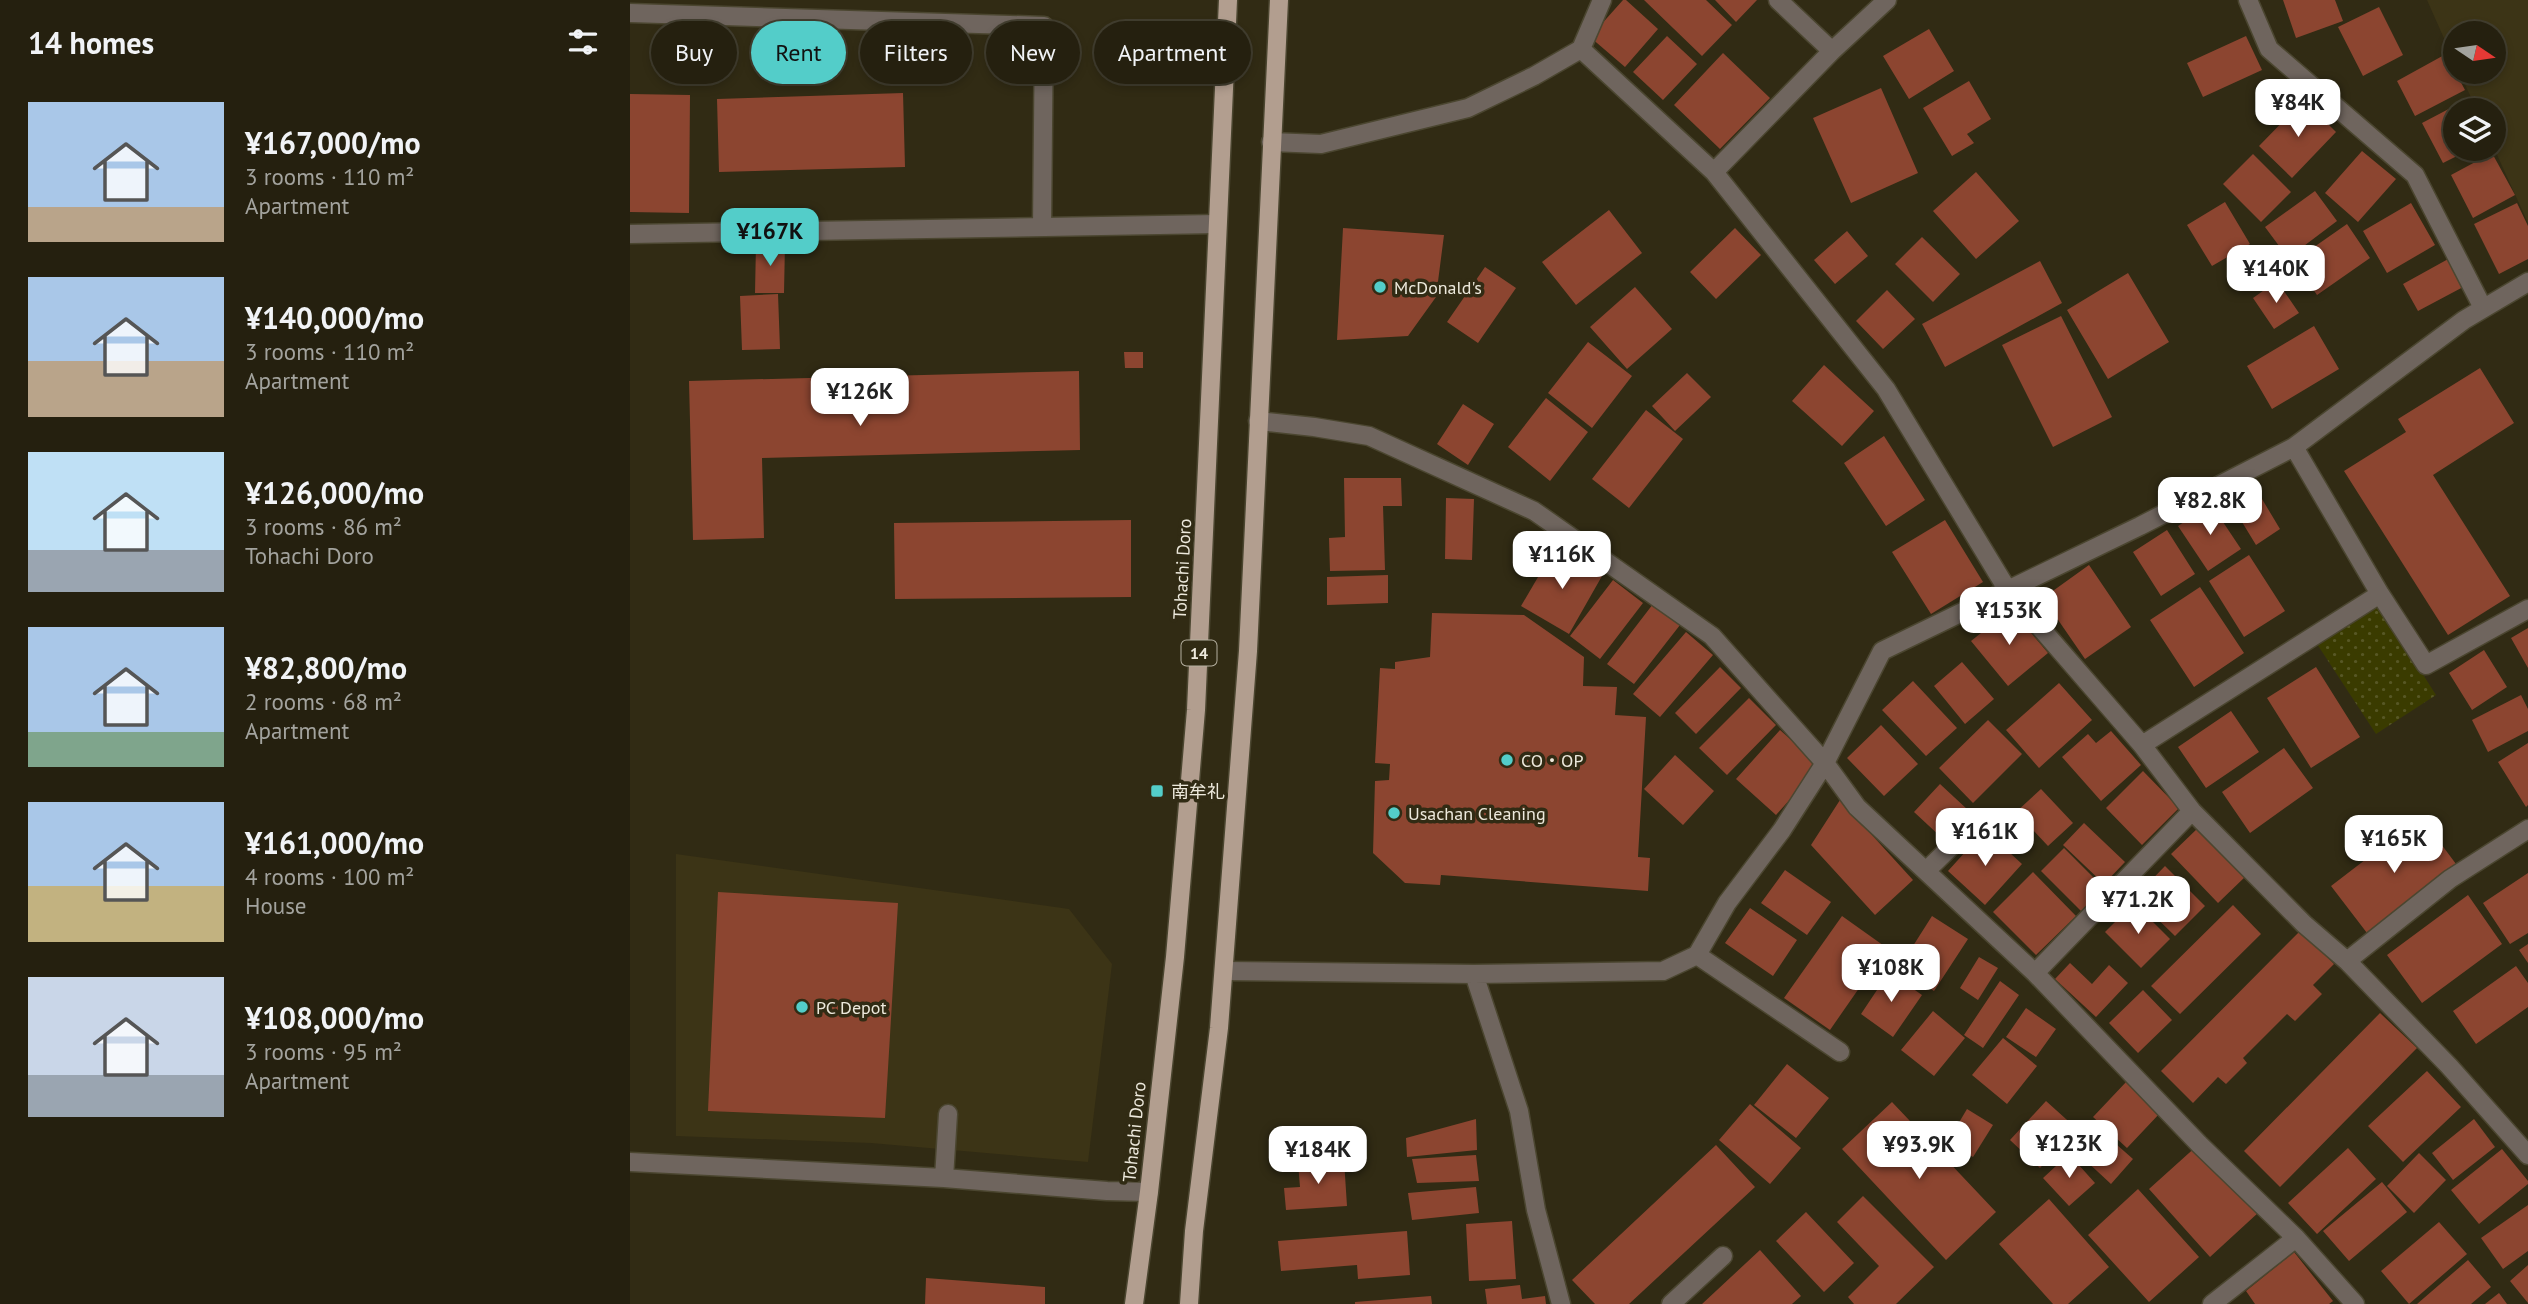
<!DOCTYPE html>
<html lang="en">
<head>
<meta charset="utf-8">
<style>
  :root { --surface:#25200f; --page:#2d2818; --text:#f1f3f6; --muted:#a3a39e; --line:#423e2f; --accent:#53cdc9 }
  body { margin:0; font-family:"PT Sans","Noto Sans JP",sans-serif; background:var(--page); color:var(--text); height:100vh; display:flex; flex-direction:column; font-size:26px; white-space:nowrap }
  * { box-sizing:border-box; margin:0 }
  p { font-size:23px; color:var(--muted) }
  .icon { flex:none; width:38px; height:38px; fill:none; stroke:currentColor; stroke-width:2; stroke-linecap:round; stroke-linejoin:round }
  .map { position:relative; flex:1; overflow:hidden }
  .drawer { display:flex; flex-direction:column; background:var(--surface); width:630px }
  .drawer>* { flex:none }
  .top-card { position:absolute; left:21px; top:21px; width:665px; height:63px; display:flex; gap:14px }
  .needle { width:46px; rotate:103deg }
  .controls { position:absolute; left:1813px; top:21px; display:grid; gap:14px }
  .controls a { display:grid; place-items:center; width:63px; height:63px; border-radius:50%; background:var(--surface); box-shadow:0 4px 10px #0003,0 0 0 2px var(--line); font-size:35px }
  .price { position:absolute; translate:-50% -60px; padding:0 16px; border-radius:14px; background:#fff; color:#222; font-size:23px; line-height:46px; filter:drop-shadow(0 2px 4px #0008) }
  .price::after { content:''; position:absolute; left:50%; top:42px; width:21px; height:16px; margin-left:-10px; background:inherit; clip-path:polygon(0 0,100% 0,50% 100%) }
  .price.active { background:var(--accent); color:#111 }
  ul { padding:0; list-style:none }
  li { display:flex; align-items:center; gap:21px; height:175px; padding:0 28px }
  li span { display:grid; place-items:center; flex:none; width:196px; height:140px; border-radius:0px; color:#555 }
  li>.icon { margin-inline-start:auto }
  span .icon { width:84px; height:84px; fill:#fffc; stroke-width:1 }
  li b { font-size:30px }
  h2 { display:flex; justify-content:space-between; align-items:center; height:84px; padding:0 28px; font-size:30px }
  .tag { padding:0 24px; border-radius:32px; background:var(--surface); box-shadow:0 4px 10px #0003,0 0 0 2px var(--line); font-size:24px; line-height:63px }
  .tag.active { background:var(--accent); color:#111 }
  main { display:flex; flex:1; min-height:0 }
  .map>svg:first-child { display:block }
  .built { fill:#3c3416 }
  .park { fill:url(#park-dots) }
  .building { fill:#8c4530 }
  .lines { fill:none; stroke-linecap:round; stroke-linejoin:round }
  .minor-casing { stroke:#4b4630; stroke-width:21 }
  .major-casing { stroke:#4b4630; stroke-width:21 }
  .minor { stroke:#6f655e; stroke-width:18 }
  .major { stroke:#b29e8f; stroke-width:18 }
  .poi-dot { fill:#53cdc9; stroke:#312b14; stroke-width:2.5 }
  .labels { text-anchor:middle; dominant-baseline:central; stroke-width:7; stroke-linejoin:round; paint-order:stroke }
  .shield { fill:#312b14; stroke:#b5b0a0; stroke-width:2 }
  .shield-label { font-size:16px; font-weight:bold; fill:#ede9dc }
  .poi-label { font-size:18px; fill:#ede9dc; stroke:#312b14; text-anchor:start }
  .street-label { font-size:18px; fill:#ede9dc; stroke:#312b14 }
</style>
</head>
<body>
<main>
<section class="drawer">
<h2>14 homes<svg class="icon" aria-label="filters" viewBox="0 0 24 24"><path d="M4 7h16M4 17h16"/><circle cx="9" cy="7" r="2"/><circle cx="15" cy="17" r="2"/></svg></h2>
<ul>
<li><span style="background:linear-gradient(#a9c7e8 75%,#b9a48a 0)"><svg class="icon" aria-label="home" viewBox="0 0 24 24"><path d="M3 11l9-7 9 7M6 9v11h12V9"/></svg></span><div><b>¥167,000/mo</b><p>3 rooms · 110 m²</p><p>Apartment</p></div></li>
<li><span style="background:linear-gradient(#a9c7e8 60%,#b9a48a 0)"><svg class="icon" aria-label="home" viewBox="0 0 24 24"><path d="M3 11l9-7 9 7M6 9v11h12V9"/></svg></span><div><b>¥140,000/mo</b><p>3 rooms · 110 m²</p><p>Apartment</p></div></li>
<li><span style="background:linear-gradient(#bfe0f5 70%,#9aa5b1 0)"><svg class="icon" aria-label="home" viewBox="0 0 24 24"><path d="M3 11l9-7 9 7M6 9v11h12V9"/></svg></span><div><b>¥126,000/mo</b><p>3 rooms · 86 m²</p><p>Tohachi Doro</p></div></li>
<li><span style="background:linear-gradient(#a9c7e8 75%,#7fa58c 0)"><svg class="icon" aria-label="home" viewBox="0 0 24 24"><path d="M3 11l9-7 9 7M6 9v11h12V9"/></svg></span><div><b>¥82,800/mo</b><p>2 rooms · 68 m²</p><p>Apartment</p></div></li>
<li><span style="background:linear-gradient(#a9c7e8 60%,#c2b280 0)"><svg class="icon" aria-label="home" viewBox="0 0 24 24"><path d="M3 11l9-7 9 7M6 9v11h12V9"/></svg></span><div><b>¥161,000/mo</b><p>4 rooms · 100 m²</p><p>House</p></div></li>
<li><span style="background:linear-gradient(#c9d6e8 70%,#9aa5b1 0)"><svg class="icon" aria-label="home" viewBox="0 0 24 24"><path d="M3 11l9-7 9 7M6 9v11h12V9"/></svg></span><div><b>¥108,000/mo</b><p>3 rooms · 95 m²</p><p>Apartment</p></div></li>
</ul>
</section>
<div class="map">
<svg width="1898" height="1304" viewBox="0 0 1898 1304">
  <defs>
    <pattern id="park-dots" width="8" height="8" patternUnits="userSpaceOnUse" patternTransform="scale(1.75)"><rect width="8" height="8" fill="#3a3b00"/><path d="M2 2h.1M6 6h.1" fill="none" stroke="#575725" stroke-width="1.8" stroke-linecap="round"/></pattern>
  </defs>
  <rect width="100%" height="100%" fill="#312b14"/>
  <path class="built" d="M 1797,0 L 1898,0 L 1898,223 L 1864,148 L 1864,110 L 1847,110 L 1829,72 L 1864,72 L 1864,33 L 1825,33 L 1825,63 Z
    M 46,854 L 439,909 L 482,964 L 458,1162 L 241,1143 L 46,1136 Z"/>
  <path class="park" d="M 1748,604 L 1806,695 L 1746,734 L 1687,644 Z"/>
  <path class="building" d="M 993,0 L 996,0 L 1028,29 L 995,67 L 960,37 Z
    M 1014,0 L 1076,0 L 1102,25 L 1072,56 Z
    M 1085,0 L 1127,0 L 1106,22 Z
    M 1653,0 L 1705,0 L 1713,21 L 1666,38 Z
    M 1749,7 L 1773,55 L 1733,76 L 1708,27 Z
    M 1299,29 L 1324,71 L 1279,99 L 1253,56 Z
    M 1037,36 L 1067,64 L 1033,100 L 1003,72 Z
    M 1616,36 L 1632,70 L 1573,97 L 1557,63 Z
    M 1093,53 L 1140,98 L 1090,149 L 1044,105 Z
    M 1816,54 L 1835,90 L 1785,116 L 1767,81 Z
    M 1339,81 L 1361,119 L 1337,134 L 1344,143 L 1322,156 L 1293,108 Z
    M 1251,88 L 1288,173 L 1221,203 L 1183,118 Z
    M 273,93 L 275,167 L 89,172 L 87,99 Z
    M 0,94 L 60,95 L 59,213 L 0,212 Z
    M 1674,100 L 1706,132 L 1662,178 L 1629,146 Z
    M 1832,102 L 1837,110 L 1825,110 L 1825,149 L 1841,149 L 1813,163 L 1792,123 Z
    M 1732,151 L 1766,179 L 1728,222 L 1695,193 Z
    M 1862,153 L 1885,195 L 1843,218 L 1821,175 Z
    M 1623,154 L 1661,192 L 1631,222 L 1593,184 Z
    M 1346,172 L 1389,221 L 1346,259 L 1303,211 Z
    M 1685,191 L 1707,221 L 1658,258 L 1635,227 Z
    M 1595,202 L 1620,244 L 1582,266 L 1557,225 Z
    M 1781,203 L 1805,245 L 1757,273 L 1733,231 Z
    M 1887,203 L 1898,226 L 1898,259 L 1869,274 L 1844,224 Z
    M 979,210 L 1012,253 L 946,305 L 912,262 Z
    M 1717,224 L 1740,258 L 1687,295 L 1664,261 Z
    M 713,228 L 814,235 L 806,297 L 778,336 L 707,340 Z
    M 1105,228 L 1131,255 L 1086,299 L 1060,272 Z
    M 1217,231 L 1238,256 L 1205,284 L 1184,260 Z
    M 1292,237 L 1330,274 L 1303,302 L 1265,264 Z
    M 126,244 L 155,244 L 154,293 L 125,293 Z
    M 1820,258 L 1835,286 L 1788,311 L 1773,284 Z
    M 1410,261 L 1432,303 L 1315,367 L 1292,324 Z
    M 855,267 L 886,288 L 848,343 L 817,322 Z
    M 1498,273 L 1539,342 L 1478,379 L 1437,310 Z
    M 1647,281 L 1669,313 L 1644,329 L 1623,298 Z
    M 1005,287 L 1042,329 L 997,369 L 960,327 Z
    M 1257,290 L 1285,319 L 1253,349 L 1226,321 Z
    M 148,294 L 150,349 L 112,350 L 110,296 Z
    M 1431,316 L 1482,417 L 1423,447 L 1372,345 Z
    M 1684,326 L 1709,369 L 1642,409 L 1617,366 Z
    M 958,342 L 1002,376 L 962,428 L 918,393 Z
    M 494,352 L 513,352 L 513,368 L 495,368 Z
    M 1194,365 L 1244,411 L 1212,446 L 1162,401 Z
    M 1850,368 L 1884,423 L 1803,475 L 1880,596 L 1818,635 L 1714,471 L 1776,432 L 1768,419 Z
    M 449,371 L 450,450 L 132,458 L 134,538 L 63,540 L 59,381 Z
    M 1057,373 L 1081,397 L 1045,431 L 1022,406 Z
    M 916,398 L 958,432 L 920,481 L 878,447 Z
    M 833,404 L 864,424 L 838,465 L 807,444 Z
    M 1016,410 L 1053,439 L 999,508 L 962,479 Z
    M 1254,436 L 1295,500 L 1256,526 L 1214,463 Z
    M 714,478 L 771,478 L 772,506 L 753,506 L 755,570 L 700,571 L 699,538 L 715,537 Z
    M 1626,489 L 1650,529 L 1626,545 L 1601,504 Z
    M 816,498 L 844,499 L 842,560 L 815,559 Z
    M 1581,504 L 1611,549 L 1578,571 L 1548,526 Z
    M 501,520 L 501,597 L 265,599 L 264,523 Z
    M 1315,520 L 1353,582 L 1301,614 L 1262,552 Z
    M 1537,530 L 1565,574 L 1531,596 L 1503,552 Z
    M 925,548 L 972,576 L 939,634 L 891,606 Z
    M 1619,555 L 1655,611 L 1614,637 L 1579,581 Z
    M 1459,565 L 1501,627 L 1455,659 L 1413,598 Z
    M 758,575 L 758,603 L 697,605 L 697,577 Z
    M 983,580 L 1013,603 L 970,659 L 940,636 Z
    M 1570,587 L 1614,653 L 1564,687 L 1520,620 Z
    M 1023,604 L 1050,625 L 1004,684 L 977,664 Z
    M 1381,609 L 1418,653 L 1378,686 L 1341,641 Z
    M 802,613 L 894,615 L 954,657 L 953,686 L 987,687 L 985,715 L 1016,717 L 1008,857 L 1020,858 L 1018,891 L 811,875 L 810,885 L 775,883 L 743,853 L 745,781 L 759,780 L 760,764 L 745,763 L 750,668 L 765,669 L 765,662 L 800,657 Z
    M 1898,628 L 1898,668 L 1881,638 Z
    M 1056,632 L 1083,655 L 1030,717 L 1003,694 Z
    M 1854,650 L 1877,687 L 1842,710 L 1819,673 Z
    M 1332,662 L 1364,699 L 1335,724 L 1304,686 Z
    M 1090,667 L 1111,688 L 1066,734 L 1045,713 Z
    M 1686,667 L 1730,737 L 1681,768 L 1637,698 Z
    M 1283,681 L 1327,728 L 1296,756 L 1252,710 Z
    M 1429,683 L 1462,720 L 1409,768 L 1376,730 Z
    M 1891,695 L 1898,709 L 1898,731 L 1858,752 L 1842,720 Z
    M 1119,698 L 1146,725 L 1097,775 L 1069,748 Z
    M 1601,711 L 1629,752 L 1576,788 L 1548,747 Z
    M 1358,720 L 1392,754 L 1343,803 L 1309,768 Z
    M 1251,725 L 1288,764 L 1254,796 L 1217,758 Z
    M 1150,730 L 1190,766 L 1146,815 L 1106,779 Z
    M 1481,731 L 1511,765 L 1471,801 L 1432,757 L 1458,734 L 1466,743 Z
    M 1898,743 L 1898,805 L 1896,807 L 1868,762 Z
    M 1654,748 L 1683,788 L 1620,833 L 1592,792 Z
    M 1045,755 L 1084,791 L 1053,825 L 1014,789 Z
    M 1513,771 L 1549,808 L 1512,845 L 1476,808 Z
    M 1310,784 L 1338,810 L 1312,838 L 1284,812 Z
    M 1411,789 L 1443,823 L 1418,846 L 1386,812 Z
    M 1210,800 L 1283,880 L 1245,915 L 1181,845 Z
    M 1791,817 L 1826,864 L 1737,933 L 1701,886 Z
    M 1454,823 L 1495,862 L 1474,884 L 1433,845 Z
    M 1569,827 L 1616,876 L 1588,903 L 1541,854 Z
    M 1355,830 L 1392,864 L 1355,905 L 1318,871 Z
    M 1434,848 L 1474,888 L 1451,911 L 1411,871 Z
    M 1535,866 L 1575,906 L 1545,936 L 1505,897 Z
    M 1155,870 L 1201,902 L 1177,935 L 1131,903 Z
    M 1403,872 L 1446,916 L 1406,955 L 1363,912 Z
    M 1898,873 L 1898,933 L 1880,944 L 1853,903 Z
    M 88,892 L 268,903 L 255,1118 L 78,1111 Z
    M 1838,895 L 1872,944 L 1792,1003 L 1757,955 Z
    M 1504,903 L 1540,939 L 1511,968 L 1475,932 Z
    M 1603,905 L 1631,934 L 1550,1014 L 1521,986 Z
    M 1120,908 L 1167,940 L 1143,976 L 1095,943 Z
    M 1212,916 L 1257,948 L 1200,1030 L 1154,998 Z
    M 1302,916 L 1338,939 L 1304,991 L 1269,968 Z
    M 1671,930 L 1704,964 L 1683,985 L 1692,994 L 1665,1021 L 1657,1014 L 1613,1058 L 1617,1063 L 1596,1084 L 1588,1077 L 1563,1103 L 1531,1071 Z
    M 1898,944 L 1898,963 L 1889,950 Z
    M 1349,957 L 1368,968 L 1348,1000 L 1330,988 Z
    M 1440,963 L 1462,984 L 1479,965 L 1498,983 L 1466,1017 L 1425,979 Z
    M 1886,966 L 1898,983 L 1898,1007 L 1846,1044 L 1823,1011 Z
    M 1259,972 L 1292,995 L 1263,1037 L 1231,1014 Z
    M 1370,981 L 1389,995 L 1353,1048 L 1334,1035 Z
    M 1513,990 L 1542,1020 L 1508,1053 L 1479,1023 Z
    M 1396,1008 L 1426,1029 L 1406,1057 L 1376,1037 Z
    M 1303,1011 L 1335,1038 L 1304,1076 L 1271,1050 Z
    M 1750,1013 L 1787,1048 L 1650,1187 L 1614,1151 Z
    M 1373,1038 L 1407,1066 L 1377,1104 L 1342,1075 Z
    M 1157,1064 L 1199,1098 L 1166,1138 L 1124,1105 Z
    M 1797,1071 L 1831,1107 L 1773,1162 L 1738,1126 Z
    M 1497,1081 L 1531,1112 L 1497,1148 L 1463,1117 Z
    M 1416,1101 L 1446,1128 L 1410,1168 L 1380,1140 Z
    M 1262,1102 L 1366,1212 L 1316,1260 L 1212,1149 Z
    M 1120,1104 L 1171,1148 L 1140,1184 L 1089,1140 Z
    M 1337,1109 L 1363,1125 L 1343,1157 L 1318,1141 Z
    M 846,1119 L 847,1150 L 777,1157 L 776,1138 Z
    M 1844,1119 L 1865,1147 L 1823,1180 L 1802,1153 Z
    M 1461,1122 L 1503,1159 L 1481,1184 L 1440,1146 Z
    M 1569,1144 L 1629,1212 L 1580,1257 L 1519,1189 Z
    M 1086,1145 L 1125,1187 L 999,1304 L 965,1304 L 942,1280 Z
    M 1718,1148 L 1746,1179 L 1687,1234 L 1658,1203 Z
    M 1872,1149 L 1898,1181 L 1898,1184 L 1849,1224 L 1821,1190 Z
    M 1789,1153 L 1816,1180 L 1784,1213 L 1757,1186 Z
    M 1439,1154 L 1465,1183 L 1439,1206 L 1413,1178 Z
    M 846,1155 L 849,1181 L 787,1183 L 782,1159 Z
    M 714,1160 L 717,1206 L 656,1210 L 654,1188 L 670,1187 L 668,1163 Z
    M 1752,1182 L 1777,1212 L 1719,1261 L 1693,1231 Z
    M 846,1187 L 849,1213 L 782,1220 L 778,1193 Z
    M 1508,1189 L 1569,1257 L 1519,1302 L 1458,1235 Z
    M 1233,1196 L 1304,1267 L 1266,1304 L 1224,1304 L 1218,1297 L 1249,1266 L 1207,1222 Z
    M 1419,1199 L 1479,1267 L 1438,1304 L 1423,1304 L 1369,1244 Z
    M 1898,1205 L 1898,1251 L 1873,1269 L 1851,1238 Z
    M 1176,1212 L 1224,1263 L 1194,1292 L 1146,1241 Z
    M 882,1221 L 886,1279 L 839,1281 L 836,1224 Z
    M 1809,1222 L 1837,1254 L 1779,1304 L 1751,1271 Z
    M 777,1231 L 780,1275 L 728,1279 L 727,1265 L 651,1271 L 648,1241 Z
    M 1130,1250 L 1171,1296 L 1162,1304 L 1072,1304 Z
    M 1664,1252 L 1703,1301 L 1699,1304 L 1625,1304 L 1616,1291 Z
    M 1838,1260 L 1861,1287 L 1841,1304 L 1787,1304 Z
    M 1898,1265 L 1898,1303 L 1880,1281 Z
    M 296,1278 L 415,1287 L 415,1304 L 295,1304 Z
    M 890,1285 L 892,1299 L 915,1296 L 916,1304 L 857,1304 L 855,1289 Z
    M 1869,1293 L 1877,1304 L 1855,1304 Z
    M 801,1296 L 802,1304 L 725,1304 L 725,1302 Z"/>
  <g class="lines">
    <defs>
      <path id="minor" d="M 1618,0 L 1639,49 L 1785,175 L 1853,308
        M 0,13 L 414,26 L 412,227
        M 951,49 L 972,0
        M 1202,51 L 1257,0
        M 641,142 L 691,144 L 838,108 L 904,76 L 951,49 L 1084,172 L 1256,389 L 1377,589 L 1512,745 L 1562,811 L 1674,924 L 1717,961 L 1819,1066 L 1898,1155
        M 1084,172 L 1202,51 L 1148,0
        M 0,234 L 586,224
        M 628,421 L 684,427 L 739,436 L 904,511 L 1082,636 L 1195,763 L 1227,807 L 1405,973 L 1569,1144 L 1666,1238 L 1725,1304
        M 1664,447 L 1750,594 L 1796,665 L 1898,609
        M 1512,745 L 1750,594
        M 1296,871 L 1338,830
        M 1067,955 L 1210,1052
        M 1717,961 L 1820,879 L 1898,829
        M 594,971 L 844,974 L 1033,971 L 1067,955 L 1097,903 L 1152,830 L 1195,763 L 1252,651 L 1510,526 L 1664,447 L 1834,320 L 1898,282
        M 1405,973 L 1562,811
        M 844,974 L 889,1111 L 906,1210 L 931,1304
        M 0,1162 L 314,1178 L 477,1191 L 519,1192
        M 314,1178 L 318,1114
        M 1041,1304 L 1093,1256
        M 1582,1304 L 1666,1238"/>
      <path id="major" d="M 504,1304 L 519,1192 L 545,957 L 566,710 L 598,0
        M 559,1304 L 564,1231 L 589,1028 L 618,651 L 649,0"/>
    </defs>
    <use href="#minor" class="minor-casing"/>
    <use href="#major" class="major-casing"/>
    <use href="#minor" class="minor"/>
    <use href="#major" class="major"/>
  </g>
  <g class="poi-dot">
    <circle cx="750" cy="287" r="7"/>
    <circle cx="877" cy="760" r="7"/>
    <rect x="520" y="784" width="14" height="14" rx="3.5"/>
    <circle cx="764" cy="813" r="7"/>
    <circle cx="172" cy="1007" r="7"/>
  </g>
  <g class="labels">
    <rect class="shield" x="551.5" y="640.5" width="35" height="25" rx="5"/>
    <g class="shield-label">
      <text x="569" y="653">14</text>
    </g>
    <g class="poi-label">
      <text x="764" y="287">McDonald's</text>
      <text x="891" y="760">CO・OP</text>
      <text x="541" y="791">南牟礼</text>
      <text x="778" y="813">Usachan Cleaning</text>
      <text x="186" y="1007">PC Depot</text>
    </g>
    <g class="street-label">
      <text transform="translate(552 569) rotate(-87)">Tohachi Doro</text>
      <text transform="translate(504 1132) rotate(-84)">Tohachi Doro</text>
    </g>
  </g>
</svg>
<div class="controls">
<a><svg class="needle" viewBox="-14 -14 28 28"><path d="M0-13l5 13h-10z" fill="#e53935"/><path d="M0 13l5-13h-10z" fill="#a3a39e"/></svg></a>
<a><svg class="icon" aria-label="layers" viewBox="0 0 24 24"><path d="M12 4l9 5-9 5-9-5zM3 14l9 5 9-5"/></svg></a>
</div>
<b class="price" style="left:1668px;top:139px">¥84K</b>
<b class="price active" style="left:140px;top:268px">¥167K</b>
<b class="price" style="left:1646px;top:305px">¥140K</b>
<b class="price" style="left:230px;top:428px">¥126K</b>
<b class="price" style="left:1580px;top:537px">¥82.8K</b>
<b class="price" style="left:932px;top:591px">¥116K</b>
<b class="price" style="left:1379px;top:647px">¥153K</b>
<b class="price" style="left:1355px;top:868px">¥161K</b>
<b class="price" style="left:1764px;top:875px">¥165K</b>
<b class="price" style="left:1508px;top:936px">¥71.2K</b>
<b class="price" style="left:1261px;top:1004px">¥108K</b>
<b class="price" style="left:1439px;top:1180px">¥123K</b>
<b class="price" style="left:1289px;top:1181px">¥93.9K</b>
<b class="price" style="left:688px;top:1186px">¥184K</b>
<div class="top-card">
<a class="tag">Buy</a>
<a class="tag active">Rent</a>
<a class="tag">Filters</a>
<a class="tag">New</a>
<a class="tag">Apartment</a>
</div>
</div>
</main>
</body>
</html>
